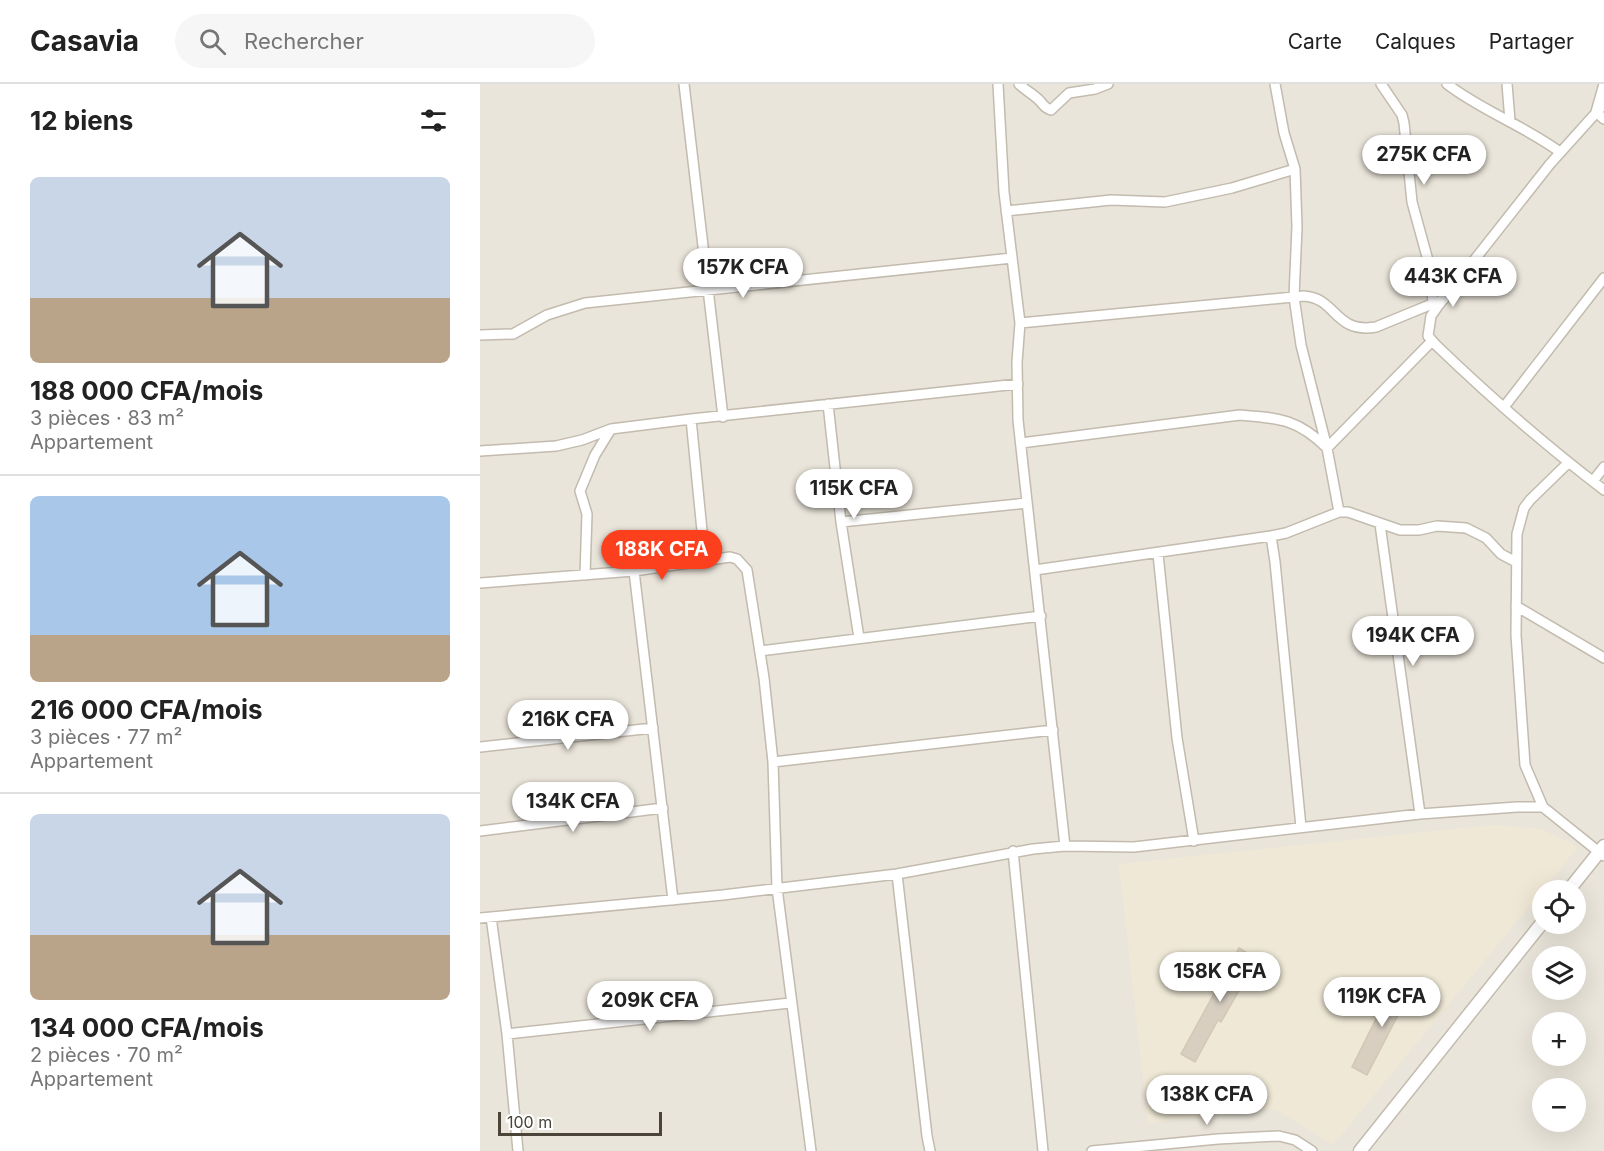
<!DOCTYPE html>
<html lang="fr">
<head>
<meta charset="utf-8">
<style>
  :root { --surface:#fff; --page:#f6f6f6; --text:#222; --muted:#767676; --line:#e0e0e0; --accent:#fc3f1d }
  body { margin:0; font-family:Inter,sans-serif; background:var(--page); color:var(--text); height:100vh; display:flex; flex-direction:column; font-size:22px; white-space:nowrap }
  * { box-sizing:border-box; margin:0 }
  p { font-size:20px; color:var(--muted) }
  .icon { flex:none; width:33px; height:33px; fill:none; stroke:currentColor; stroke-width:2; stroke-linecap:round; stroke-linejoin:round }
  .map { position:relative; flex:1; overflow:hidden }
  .sheet { display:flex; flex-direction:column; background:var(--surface); width:480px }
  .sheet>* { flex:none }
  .tools { position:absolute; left:1052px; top:796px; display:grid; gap:12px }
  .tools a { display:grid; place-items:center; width:54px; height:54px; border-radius:50%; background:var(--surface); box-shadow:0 6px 24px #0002; font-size:30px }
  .scale { position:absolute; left:18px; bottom:15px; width:164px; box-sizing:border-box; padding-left:6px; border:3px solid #4b4439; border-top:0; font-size:16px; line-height:21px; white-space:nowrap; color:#4b4439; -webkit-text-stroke:4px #fff; paint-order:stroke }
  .price { position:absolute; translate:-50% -51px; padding:0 14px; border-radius:21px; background:#fff; color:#222; font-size:20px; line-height:39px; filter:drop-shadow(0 2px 3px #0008) }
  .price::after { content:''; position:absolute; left:50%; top:36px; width:18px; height:14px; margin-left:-9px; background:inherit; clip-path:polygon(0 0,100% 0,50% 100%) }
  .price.selected { background:var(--accent); color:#fff }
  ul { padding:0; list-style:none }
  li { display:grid; align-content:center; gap:12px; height:318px; padding:0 30px }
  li+li { border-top:2px solid var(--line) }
  li span { display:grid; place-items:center; height:186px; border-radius:9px; color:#555 }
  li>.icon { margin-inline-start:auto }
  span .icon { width:108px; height:108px; fill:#fffc; stroke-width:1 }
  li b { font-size:26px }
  h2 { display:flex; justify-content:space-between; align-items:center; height:72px; padding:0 30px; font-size:26px }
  header { display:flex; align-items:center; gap:36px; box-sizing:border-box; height:84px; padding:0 30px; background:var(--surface); border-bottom:2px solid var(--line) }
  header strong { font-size:28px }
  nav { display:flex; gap:33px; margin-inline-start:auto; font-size:21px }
  .search { width:420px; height:54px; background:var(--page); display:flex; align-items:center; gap:15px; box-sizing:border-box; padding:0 21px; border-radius:33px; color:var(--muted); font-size:22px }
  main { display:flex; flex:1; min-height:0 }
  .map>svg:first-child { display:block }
  .residential { fill:#eae5da; fill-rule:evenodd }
  .education { fill:#efe8d6 }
  .building { fill:#d8cfc1; stroke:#d3c7b4; stroke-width:1.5 }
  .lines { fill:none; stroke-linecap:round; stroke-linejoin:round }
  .minor-casing { stroke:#c2bbae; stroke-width:12 }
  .tertiary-casing { stroke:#c2bbae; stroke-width:15 }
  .minor { stroke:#fff; stroke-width:9 }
  .tertiary { stroke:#fff; stroke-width:12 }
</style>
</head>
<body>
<header>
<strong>Casavia</strong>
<div class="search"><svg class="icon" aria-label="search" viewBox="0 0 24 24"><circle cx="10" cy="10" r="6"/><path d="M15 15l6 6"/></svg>Rechercher</div>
<nav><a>Carte</a><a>Calques</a><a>Partager</a></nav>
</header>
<main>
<section class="sheet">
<h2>12 biens<svg class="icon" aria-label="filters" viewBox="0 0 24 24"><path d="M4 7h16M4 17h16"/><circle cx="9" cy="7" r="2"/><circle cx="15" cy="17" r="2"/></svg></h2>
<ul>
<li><span style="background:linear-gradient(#c9d6e8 65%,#b9a48a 0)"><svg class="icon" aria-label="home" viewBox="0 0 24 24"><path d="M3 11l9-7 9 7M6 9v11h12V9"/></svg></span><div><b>188 000 CFA/mois</b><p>3 pièces · 83 m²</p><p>Appartement</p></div></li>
<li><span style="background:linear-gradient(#a9c7e8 75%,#b9a48a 0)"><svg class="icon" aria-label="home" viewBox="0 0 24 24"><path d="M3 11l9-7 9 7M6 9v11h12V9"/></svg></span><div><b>216 000 CFA/mois</b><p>3 pièces · 77 m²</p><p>Appartement</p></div></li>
<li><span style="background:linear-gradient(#c9d6e8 65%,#b9a48a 0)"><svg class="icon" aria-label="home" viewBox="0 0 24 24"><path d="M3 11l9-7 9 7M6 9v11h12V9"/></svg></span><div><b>134 000 CFA/mois</b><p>2 pièces · 70 m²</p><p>Appartement</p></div></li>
</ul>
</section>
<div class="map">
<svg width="1124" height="1067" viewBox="0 0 1124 1067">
  <rect width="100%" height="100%" fill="#f6f3ec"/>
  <path class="residential" d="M 0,0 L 1124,0 L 1124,1067 L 0,1067 ZM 1062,807 L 1095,807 L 1095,840 L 1062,840 ZM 1062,873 L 1095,873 L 1095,906 L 1062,906 ZM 1062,939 L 1095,939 L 1095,972 L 1062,972 ZM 1062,1005 L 1095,1005 L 1095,1038 L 1062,1038 Z"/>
  <path class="education" d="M 1012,741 L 1061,745 L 1098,763 L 853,1061 L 795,1025 L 668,1039 L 639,780 Z"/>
  <path class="building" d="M 759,864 L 777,875 L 741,938 L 738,936 L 715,978 L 701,970 Z
    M 915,897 L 931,906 L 887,991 L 872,983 Z"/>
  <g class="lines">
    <defs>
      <path id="minor" d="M 204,0 L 243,333
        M 518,0 L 524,108 L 540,239 L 537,278 L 538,336 L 585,762
        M 539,0 C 545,6 553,10 559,16 C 564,21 564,24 571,26 L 589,9 L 615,5 L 628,0
        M 795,0 L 804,49 L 815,85 L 817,143 L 814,213 L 821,261 L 847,364 L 859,428
        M 901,0 L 922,31 L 924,39 L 932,118 L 949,180 L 953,219
        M 967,0 C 1002,27 1045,42 1080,68
        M 1027,0 L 1030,37
        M 1124,0 L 1116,28 L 1124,35
        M 1124,20 L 1070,80 L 958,222 L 951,232 L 948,252 L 956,261 C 1009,312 1065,361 1124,406
        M 526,127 L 631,116 L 685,118 L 752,104 L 815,85
        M 540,239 L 824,212 C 857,214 854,250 896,243 L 964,215
        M 0,251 L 33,250 L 67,231 L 105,219 L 532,174
        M 348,320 L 361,438 L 379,554
        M 1024,323 L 1124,194
        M 211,335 L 225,477
        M 541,359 L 760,331 C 799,334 818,335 847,364 L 952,257
        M 0,367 L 76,362 L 102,356 L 131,345 L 211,335 L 538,300
        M 1113,397 L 1124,383
        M 361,438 L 547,419
        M 900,440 L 940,730
        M 791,452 L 795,478 L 821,743
        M 678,470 L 697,654 L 714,757
        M 555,486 L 791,452 L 806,449 L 859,428 L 868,428 L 920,446 L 939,446 L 957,442 L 986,444 L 1006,454 L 1021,470 L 1036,478
        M 154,487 L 193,816
        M 105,491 L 107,430 L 100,407 L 115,371 L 131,345
        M 0,499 L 154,487 L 250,473 L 257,475 L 267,486 L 284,594 L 293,678 L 297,804 L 331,1067
        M 1036,522 L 1124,574
        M 280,567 L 561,532
        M 0,663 L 173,644
        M 293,678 L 573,646
        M 1063,723 L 1045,681 L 1036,551 L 1037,450 L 1044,424 L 1050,416 L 1088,379
        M 0,747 L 183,724
        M 533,767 L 563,1067
        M 417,790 L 447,1052 L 450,1067
        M 11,833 L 27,950 L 38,1067
        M 0,834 L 243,811 L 417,790 L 553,765 L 585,762 L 654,763 L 940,730 L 1037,723 L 1063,723 L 1124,772
        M 27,950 L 310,919
        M 612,1067 L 738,1055 L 799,1052 L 815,1056 L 832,1067"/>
      <path id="tertiary" d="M 1088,807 L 1124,762
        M 880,1067 L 1062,839"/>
    </defs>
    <use href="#minor" class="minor-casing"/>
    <use href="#tertiary" class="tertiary-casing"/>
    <use href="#minor" class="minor"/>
    <use href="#tertiary" class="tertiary"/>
  </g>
</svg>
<div class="tools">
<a><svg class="icon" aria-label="locate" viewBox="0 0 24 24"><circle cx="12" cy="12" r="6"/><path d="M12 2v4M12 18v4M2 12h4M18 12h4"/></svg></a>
<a><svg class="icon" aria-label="layers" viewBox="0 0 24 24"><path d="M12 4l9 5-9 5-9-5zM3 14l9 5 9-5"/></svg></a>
<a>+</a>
<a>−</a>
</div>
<div class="scale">100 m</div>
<b class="price" style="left:944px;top:102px">275K CFA</b>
<b class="price" style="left:263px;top:215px">157K CFA</b>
<b class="price" style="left:973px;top:224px">443K CFA</b>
<b class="price" style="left:374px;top:436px">115K CFA</b>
<b class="price selected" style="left:182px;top:497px">188K CFA</b>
<b class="price" style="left:933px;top:583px">194K CFA</b>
<b class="price" style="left:88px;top:667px">216K CFA</b>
<b class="price" style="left:93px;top:749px">134K CFA</b>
<b class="price" style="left:740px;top:919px">158K CFA</b>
<b class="price" style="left:902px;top:944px">119K CFA</b>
<b class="price" style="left:170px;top:948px">209K CFA</b>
<b class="price" style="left:727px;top:1042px">138K CFA</b>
</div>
</main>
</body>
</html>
